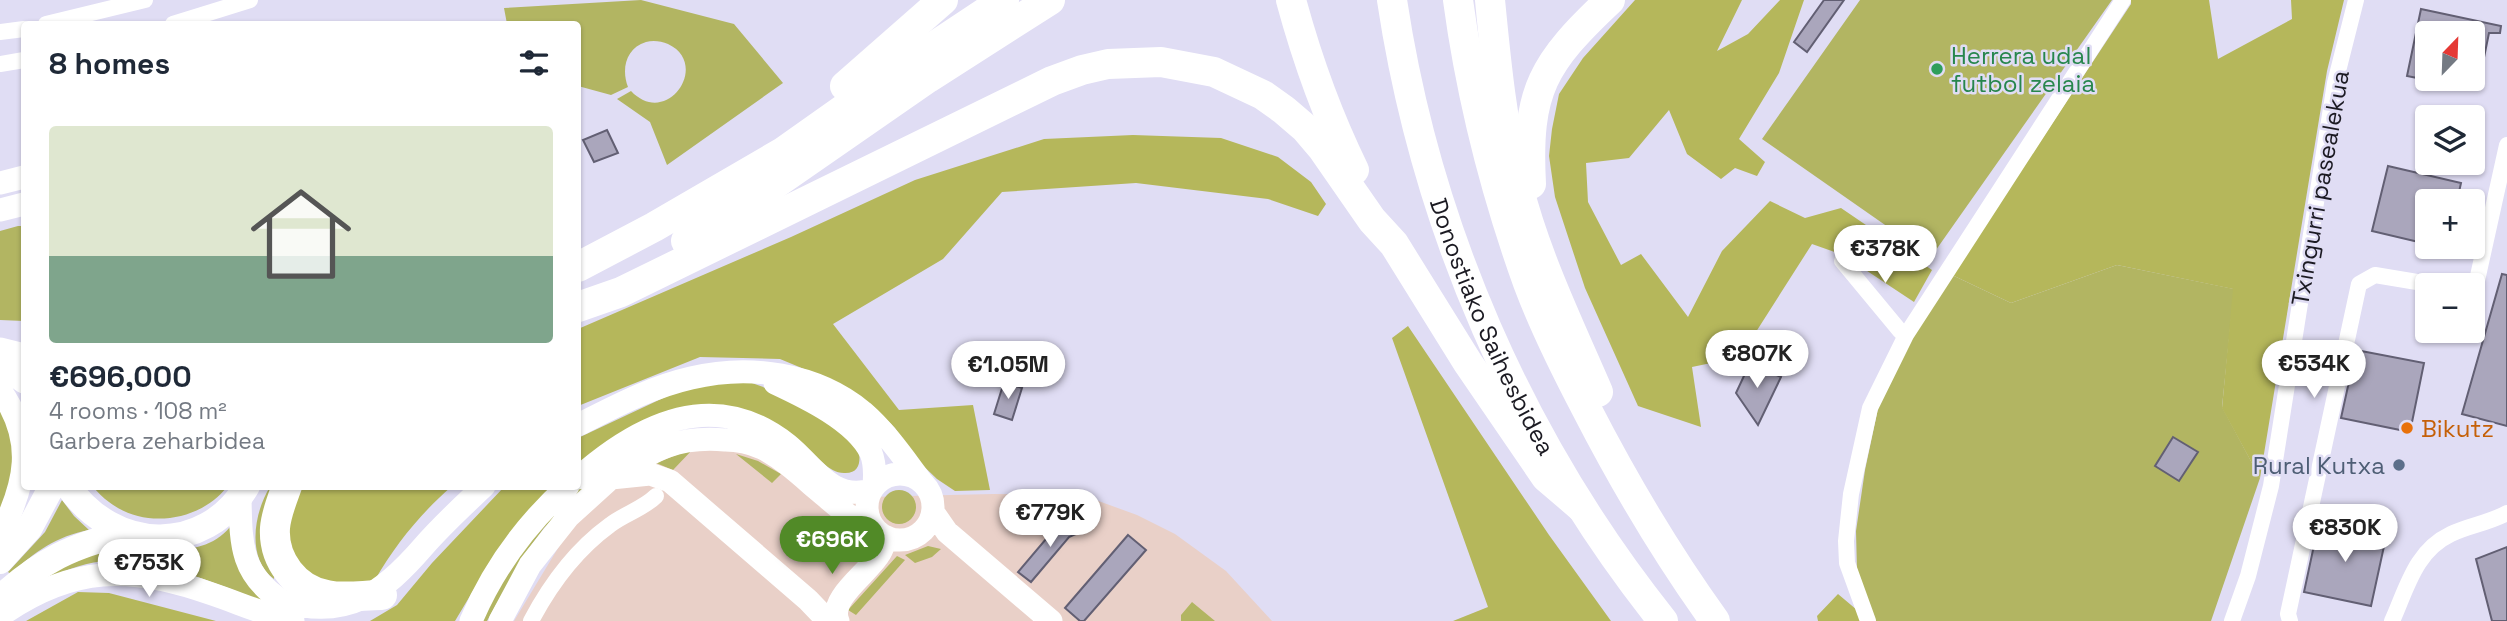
<!DOCTYPE html>
<html lang="en">
<head>
<meta charset="utf-8">
<style>
  :root { --surface:#fff; --page:#f6f6f7; --text:#1f2937; --muted:#747a83; --accent:#518a27 }
  body { margin:0; font-family:"Space Grotesk",sans-serif; background:var(--page); color:var(--text); height:100vh; display:flex; flex-direction:column; font-size:26px; white-space:nowrap }
  * { box-sizing:border-box; margin:0 }
  p { font-size:23px; color:var(--muted) }
  .icon { flex:none; width:38px; height:38px; fill:none; stroke:currentColor; stroke-width:2; stroke-linecap:round; stroke-linejoin:round }
  .map { position:relative; flex:1; overflow:hidden }
  .side { position:absolute; left:21px; top:21px; width:560px; height:469px; display:flex; flex-direction:column; background:var(--surface); border-radius:7px; box-shadow:0 2px 5px #0004 }
  .side>* { flex:none }
  .needle { width:46px; rotate:23deg }
  .tools { position:absolute; left:2415px; top:21px; display:grid; gap:14px }
  .tools a { display:grid; place-items:center; width:70px; height:70px; border-radius:7px; background:var(--surface); box-shadow:0 2px 5px #0004; font-size:35px }
  .price { position:absolute; translate:-50% -60px; padding:0 16px; border-radius:24px; background:#fff; color:#222; font-size:23px; line-height:46px; filter:drop-shadow(0 2px 4px #0008) }
  .price::after { content:''; position:absolute; left:50%; top:42px; width:21px; height:16px; margin-left:-10px; background:inherit; clip-path:polygon(0 0,100% 0,50% 100%) }
  .price.on { background:var(--accent); color:#fff }
  ul { padding:0; list-style:none }
  li { display:grid; align-content:center; gap:14px; height:371px; padding:0 28px }
  li span { display:grid; place-items:center; height:217px; border-radius:7px; color:#555 }
  li>.icon { margin-inline-start:auto }
  span .icon { width:126px; height:126px; fill:#fffc; stroke-width:1 }
  li b { font-size:30px }
  h2 { display:flex; justify-content:space-between; align-items:center; height:84px; padding:0 28px; font-size:30px }
  .map>svg:first-child { display:block }
  .commercial { fill:#e9d0c8 }
  .green { fill:#b2b562 }
  .forest { fill:#b5b75b }
  .building { fill:#aaa6bc; stroke:#625f73; stroke-width:2 }
  .lines { fill:none; stroke-linecap:round; stroke-linejoin:round }
  .street { stroke:#fff; stroke-width:16 }
  .secondary { stroke:#fff; stroke-width:23 }
  .primary { stroke:#fff; stroke-width:26 }
  .highway { stroke:#fff; stroke-width:30 }
  .leisure-dot { fill:#2e9e5b; stroke:#e0ddf4; stroke-width:2.5 }
  .food-dot { fill:#e8710a; stroke:#e0ddf4; stroke-width:2.5 }
  .service-dot { fill:#5c6f8a; stroke:#e0ddf4; stroke-width:2.5 }
  .labels { text-anchor:middle; dominant-baseline:central; stroke-width:5; stroke-linejoin:round; paint-order:stroke }
  .leisure-label { font-size:24px; fill:#27864d; stroke:#e0ddf4; text-anchor:start }
  .street-label { font-size:24px; fill:#1b1a22; stroke:#e0ddf4 }
  .food-label { font-size:24px; fill:#c56008; stroke:#e0ddf4; text-anchor:start }
  .service-label { font-size:24px; fill:#4e5e75; stroke:#e0ddf4; text-anchor:end }
</style>
</head>
<body>
<div class="map">
<svg width="2507" height="621" viewBox="0 0 2507 621">
  <rect width="100%" height="100%" fill="#e0ddf4"/>
  <path class="commercial" d="M 746,443 L 865,497 L 993,494 L 1060,495 L 1093,499 L 1137,515 L 1175,534 L 1226,571 L 1272,621 L 514,621 L 581,510 L 651,455 Z"/>
  <path class="green" d="M 641,0 L 734,24 L 783,83 L 667,165 L 650,122 L 617,99 L 631,91 C 667,129 711,64 668,44 C 661,41 653,40 646,42 C 626,48 621,69 628,87 L 611,95 L 578,86 L 578,24 L 507,24 L 504,8 Z
    M 1860,0 L 2112,0 L 1931,257 L 1762,139 Z
    M 18,226 L 24,226 L 24,321 L 0,320 L 0,231 Z
    M 2117,265 L 2234,289 L 2222,407 L 2260,478 L 2211,621 L 1875,621 L 1857,571 L 1856,531 L 1865,470 L 1879,404 L 1908,338 L 1952,275 L 2011,303 Z
    M 0,402 C 17,437 18,473 0,509 Z
    M 700,433 L 566,506 L 544,528 L 524,555 L 487,621 L 482,621 L 496,592 L 531,539 L 574,492 L 612,462 Z
    M 694,448 L 673,470 L 656,463 Z
    M 736,454 L 758,461 L 781,474 L 772,483 Z
    M 93,487 L 227,487 C 200,521 145,530 109,502 C 103,498 98,492 93,487 Z
    M 270,487 L 280,487 L 274,579 C 246,559 254,512 270,487 Z
    M882 507a17 17 0 1 1 34 0a17 17 0 1 1-34 0Z
    M 62,500 L 74,516 L 89,530 C 57,536 34,552 11,574 L 8,572 L 45,532 Z
    M 230,527 L 284,610 C 229,589 171,561 110,561 C 88,561 67,570 48,578 L 43,575 C 62,567 84,555 104,551 C 144,543 200,564 230,527 Z
    M 847,531 L 871,550 L 861,564 L 839,543 Z
    M 928,546 L 941,549 L 932,557 L 915,563 L 905,555 Z
    M 897,556 L 905,560 L 856,615 L 848,610 Z
    M 1192,602 L 1215,621 L 1181,621 L 1181,615 Z"/>
  <path class="forest" d="M 1635,0 L 1742,0 L 1717,51 L 1748,34 L 1780,0 L 1804,0 L 1779,73 L 1739,139 L 1765,162 L 1757,176 L 1735,168 L 1721,179 L 1687,154 L 1669,110 L 1629,158 L 1586,163 L 1588,202 L 1621,265 L 1641,254 L 1688,317 L 1722,251 L 1770,201 L 1805,218 L 1841,208 L 1932,270 L 1914,302 L 1843,255 L 1812,244 L 1740,357 L 1692,367 L 1701,427 L 1638,406 L 1585,288 L 1555,197 L 1549,156 L 1552,129 L 1559,94 L 1583,58 Z
    M 2131,0 L 2209,0 L 2218,59 L 2292,19 L 2291,0 L 2344,0 L 2327,71 L 2260,478 L 2222,408 L 2233,289 L 2117,265 L 2011,303 L 1952,275 L 2131,4 Z
    M 1133,135 L 1221,138 L 1278,157 L 1311,182 L 1326,204 L 1318,216 L 1268,199 L 1136,183 L 1002,192 L 943,259 L 833,324 L 899,410 L 973,405 L 990,490 L 955,491 L 937,479 L 913,456 L 895,428 L 874,407 L 833,381 L 780,359 L 700,357 L 578,406 L 578,329 L 791,237 L 915,180 L 1044,139 Z
    M 1408,326 L 1549,535 L 1611,621 L 1453,621 L 1488,607 L 1392,338 Z
    M 749,382 L 791,397 L 857,441 C 860,454 864,474 844,473 C 828,473 817,455 804,447 C 776,433 743,423 714,411 L 578,468 L 578,438 L 693,384 Z
    M 298,487 L 451,487 C 421,513 395,545 375,580 L 340,592 L 287,560 L 290,502 Z
    M 504,487 L 553,487 L 495,554 L 455,621 L 370,621 L 397,605 L 432,563 Z
    M 78,592 L 109,593 L 216,621 L 26,621 Z
    M 1838,594 L 1870,621 L 1818,621 L 1817,616 Z"/>
  <path class="building" d="M 1824,0 L 1844,0 L 1807,52 L 1794,42 Z
    M 2421,9 L 2501,26 L 2500,33 L 2489,33 L 2480,77 L 2473,76 L 2473,33 L 2427,33 L 2427,80 L 2407,76 Z
    M 607,130 L 618,153 L 594,162 L 583,140 Z
    M 2388,166 L 2461,183 L 2457,201 L 2427,201 L 2427,244 L 2372,231 Z
    M 2502,274 L 2507,275 L 2507,426 L 2462,414 Z
    M 2356,350 L 2424,363 L 2410,432 L 2341,418 Z
    M 1750,363 L 1781,377 L 1758,425 L 1736,393 Z
    M 1004,382 L 1022,388 L 1012,420 L 994,414 Z
    M 2173,437 L 2198,452 L 2179,481 L 2155,466 Z
    M 1073,517 L 1087,529 L 1069,537 L 1031,582 L 1018,572 L 1057,526 L 1060,529 Z
    M 2319,522 L 2386,537 L 2371,606 L 2304,592 Z
    M 1128,535 L 1146,550 L 1084,621 L 1080,621 L 1065,608 Z
    M 2507,547 L 2507,621 L 2492,621 L 2476,559 Z"/>
  <g class="lines">
    <path class="street" d="M 46,24 L 145,0
      M 173,24 L 250,0
      M 0,32 L 24,29
      M 0,64 L 24,60
      M 1842,261 L 1900,331 L 1906,335
      M 2473,286 L 2476,285 L 2507,145
      M 531,621 C 550,585 577,549 610,525 C 624,514 643,509 656,496
      M 1868,621 L 1847,563 L 1846,541 L 1851,494 L 1870,408 L 1906,335 L 2123,0
      M 2232,621 L 2248,576 L 2271,486 L 2335,83 L 2356,0
      M 2290,621 L 2288,614 L 2359,284 L 2375,275 L 2435,285
      M 2392,621 C 2407,588 2415,551 2451,534 C 2470,525 2489,523 2507,513"/>
    <path class="secondary" d="M 0,183 L 24,177
      M 0,210 L 24,204
      M 0,349 L 24,355
      M 0,365 L 24,382
      M 775,383 C 805,397 856,421 871,453 C 875,463 875,474 874,485
      M 0,390 C 36,441 26,483 0,536
      M 578,425 C 614,407 651,387 691,378 C 749,364 816,373 863,412 C 886,432 903,457 921,481
      M867 507a33 33 0 1 1 66 0a33 33 0 1 1-66 0Z
      M 616,474 C 656,449 677,436 725,440 C 736,440 751,443 762,448 C 780,457 797,472 813,486 C 834,503 852,522 878,532
      M 578,478 C 639,424 714,386 788,445 C 814,466 832,502 871,490
      M 240,498 C 241,543 240,574 282,601 C 347,621 384,592 423,547 C 442,525 463,506 484,486
      M 933,512 L 947,532 L 1051,621
      M 0,616 C 72,565 131,565 212,594 C 239,603 265,615 293,621
      M 471,621 C 493,569 526,524 568,486
      M 500,621 L 530,565 L 568,517 L 611,478 L 650,474 L 670,481 L 808,600 L 828,621
      M 838,621 C 828,598 870,572 880,553 C 883,549 884,542 887,537"/>
    <path class="primary" d="M 68,486 C 113,552 204,557 247,486
      M 0,561 L 29,529 L 52,486
      M 0,598 C 41,561 72,545 127,533"/>
    <g class="highway">
      <path d="M 1291,0 C 1307,59 1327,115 1354,170"/>
      <path id="s1" d="M 1392,0 C 1426,226 1520,442 1663,621"/>
      <path d="M 1458,0 C 1471,96 1495,191 1528,283 C 1544,326 1565,368 1586,408 C 1624,482 1666,553 1715,621"/>
      <path d="M 1490,0 C 1496,62 1502,125 1518,186 C 1536,257 1569,325 1598,392"/>
      <path d="M 845,86 L 943,0"/>
      <path d="M 1531,184 C 1526,90 1543,63 1610,0"/>
      <path d="M 686,241 L 755,198 L 928,78 L 1050,0"/>
      <path d="M 578,267 L 654,227 L 783,152 L 906,65 L 1004,0"/>
      <path d="M 578,307 L 621,292 L 1052,81 L 1082,70 L 1108,64 L 1161,62 L 1214,72 L 1263,95 L 1284,110 L 1305,128 L 1322,148 L 1372,220 L 1394,244 L 1468,363 L 1546,477 L 1581,507"/>
      <path d="M 287,486 C 282,500 276,514 275,528 C 273,560 296,590 327,595 C 344,599 364,595 382,595"/>
    </g>
  </g>
  <circle class="leisure-dot" cx="1937" cy="69" r="7"/>
  <circle class="food-dot" cx="2407" cy="428" r="7"/>
  <circle class="service-dot" cx="2399" cy="465" r="7"/>
  <g class="labels">
    <g class="leisure-label">
      <text x="1951" y="55">Herrera udal<tspan x="1951" dy="28">futbol zelaia</tspan></text>
    </g>
    <g class="street-label">
      <text transform="translate(2320 188) rotate(-80)">Txingurri pasealekua</text>
      <text stroke="none"><textPath href="#s1" startOffset="343">Donostiako Saihesbidea</textPath></text>
    </g>
    <g class="food-label">
      <text x="2421" y="428">Bikutz</text>
    </g>
    <g class="service-label">
      <text x="2385" y="465">Rural Kutxa</text>
    </g>
  </g>
</svg>
<div class="tools">
<a><svg class="needle" viewBox="-14 -14 28 28"><path d="M0-13l5 13h-10z" fill="#e53935"/><path d="M0 13l5-13h-10z" fill="#747a83"/></svg></a>
<a><svg class="icon" aria-label="layers" viewBox="0 0 24 24"><path d="M12 4l9 5-9 5-9-5zM3 14l9 5 9-5"/></svg></a>
<a>+</a>
<a>−</a>
</div>
<b class="price" style="left:1885px;top:285px">€378K</b>
<b class="price" style="left:1757px;top:390px">€807K</b>
<b class="price" style="left:2314px;top:400px">€534K</b>
<b class="price" style="left:1008px;top:401px">€1.05M</b>
<b class="price" style="left:1050px;top:549px">€779K</b>
<b class="price" style="left:2345px;top:564px">€830K</b>
<b class="price on" style="left:832px;top:576px">€696K</b>
<b class="price" style="left:149px;top:599px">€753K</b>
<section class="side">
<h2>8 homes<svg class="icon" aria-label="filters" viewBox="0 0 24 24"><path d="M4 7h16M4 17h16"/><circle cx="9" cy="7" r="2"/><circle cx="15" cy="17" r="2"/></svg></h2>
<ul>
<li><span style="background:linear-gradient(#dfe7d0 60%,#7fa58c 0)"><svg class="icon" aria-label="home" viewBox="0 0 24 24"><path d="M3 11l9-7 9 7M6 9v11h12V9"/></svg></span><div><b>€696,000</b><p>4 rooms · 108 m²</p><p>Garbera zeharbidea</p></div></li>
</ul>
</section>
</div>
</body>
</html>
